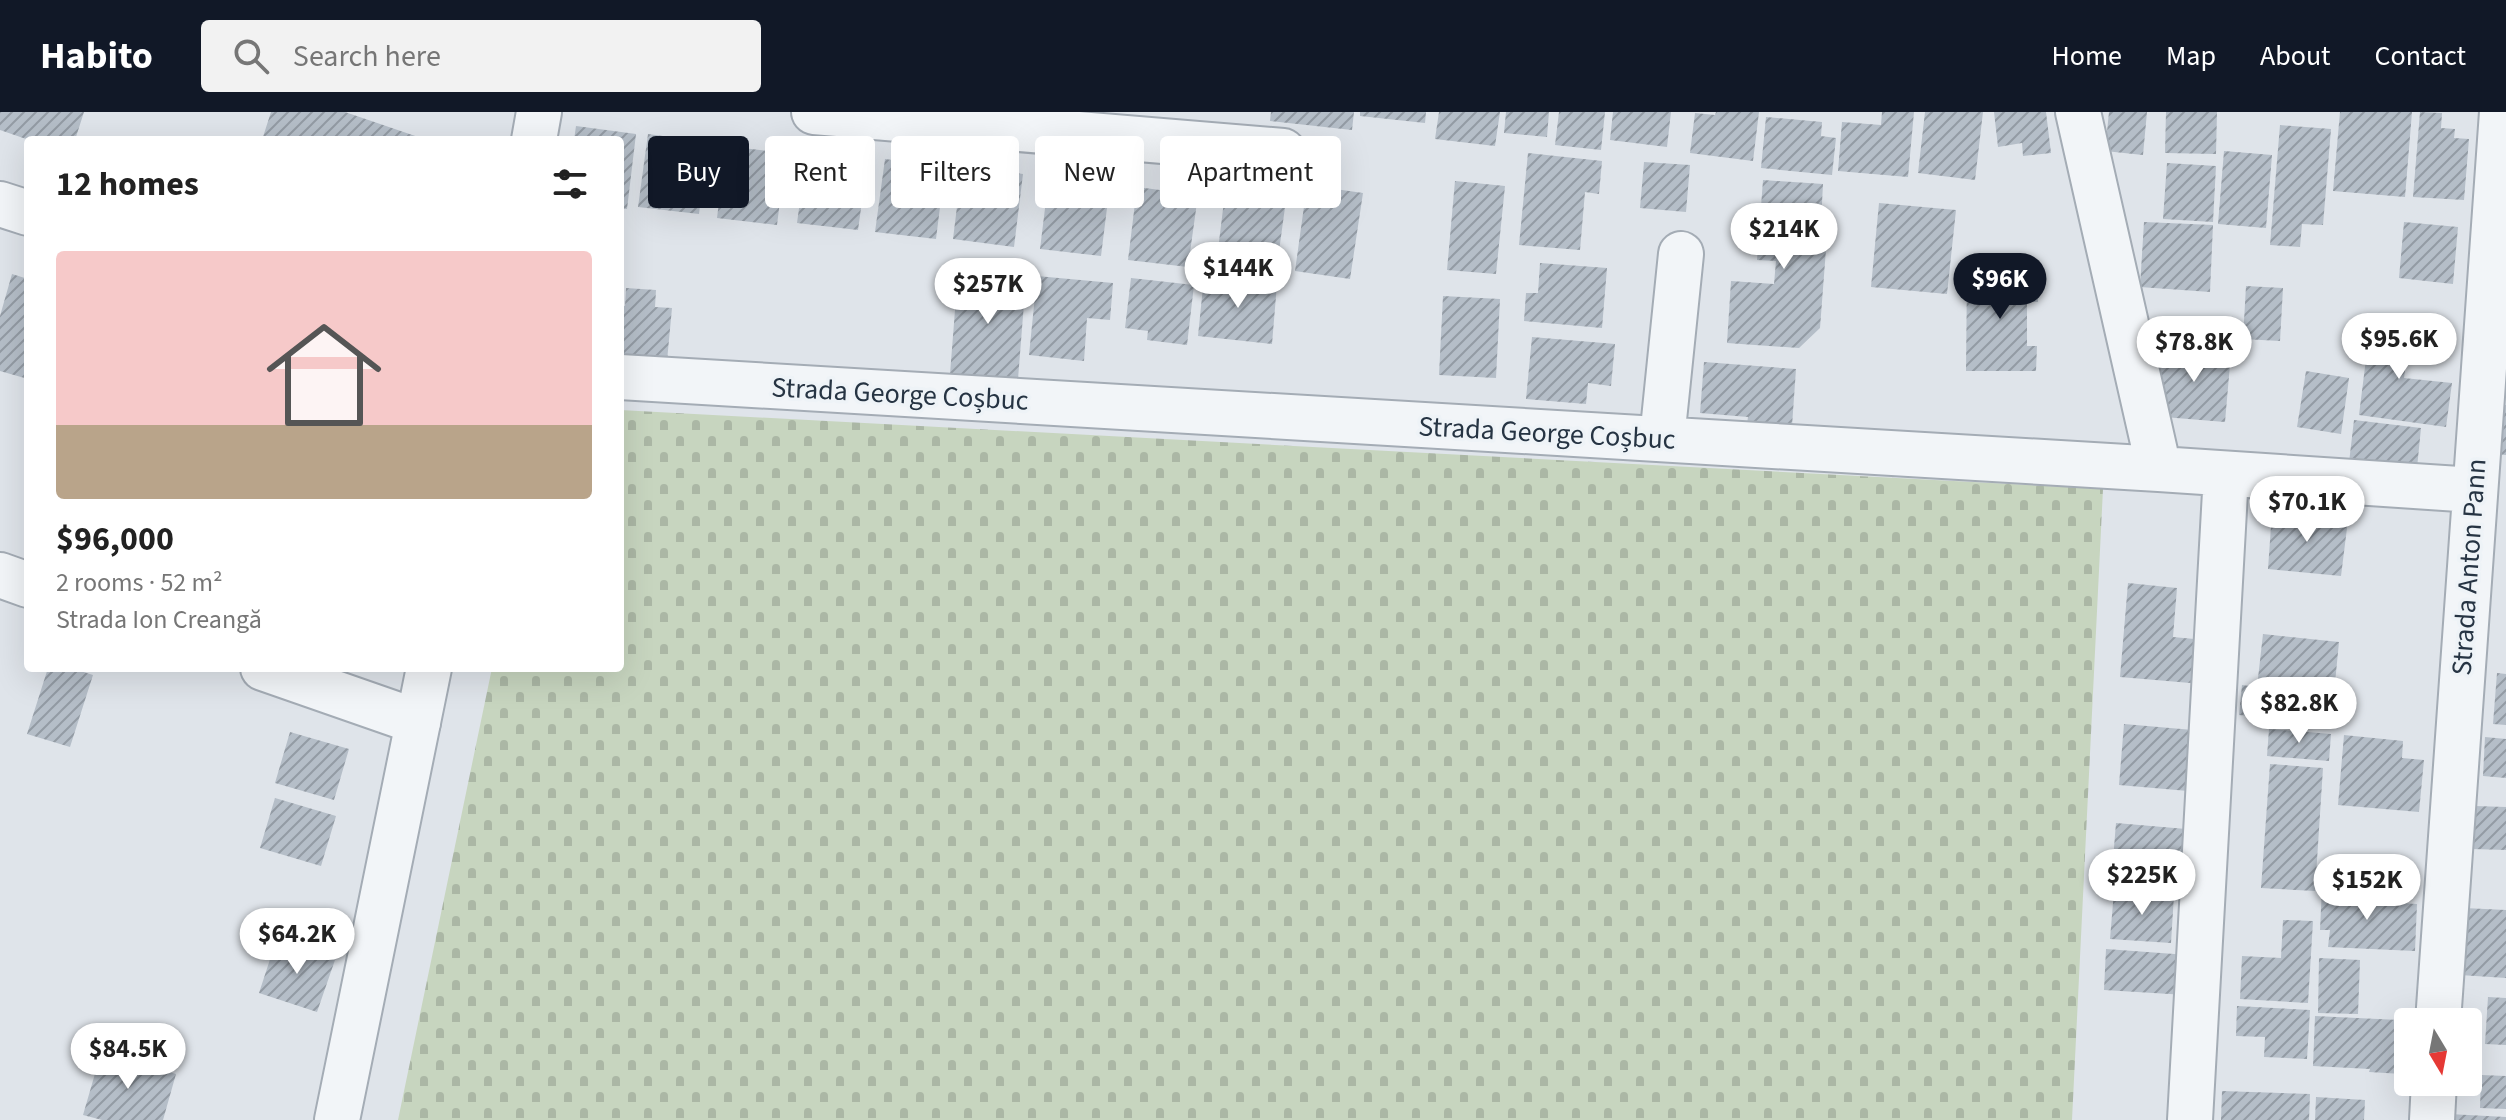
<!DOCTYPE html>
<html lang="en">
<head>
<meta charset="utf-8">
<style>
  :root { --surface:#fff; --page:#f2f2f2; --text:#222; --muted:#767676; --accent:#111827 }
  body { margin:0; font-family:"Source Sans 3",sans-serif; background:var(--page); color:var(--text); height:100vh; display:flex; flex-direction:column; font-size:30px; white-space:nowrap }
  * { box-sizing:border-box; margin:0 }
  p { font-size:26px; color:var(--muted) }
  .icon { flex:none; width:44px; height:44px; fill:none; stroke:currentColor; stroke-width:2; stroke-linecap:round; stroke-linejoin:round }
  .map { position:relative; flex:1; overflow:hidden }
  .drawer { position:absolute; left:24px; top:24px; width:600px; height:536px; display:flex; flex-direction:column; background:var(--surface); border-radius:8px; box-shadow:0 8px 32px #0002 }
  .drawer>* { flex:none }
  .guide { position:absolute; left:648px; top:24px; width:760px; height:72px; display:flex; gap:16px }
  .needle { width:52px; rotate:170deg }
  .controls { position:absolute; left:2394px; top:896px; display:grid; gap:16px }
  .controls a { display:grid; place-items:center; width:88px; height:88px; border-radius:8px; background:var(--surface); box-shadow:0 8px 32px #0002; font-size:40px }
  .price { position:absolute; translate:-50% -68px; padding:0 18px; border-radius:28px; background:#fff; color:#222; font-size:26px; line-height:52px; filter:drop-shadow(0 2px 4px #0008) }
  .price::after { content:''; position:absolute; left:50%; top:48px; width:24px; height:18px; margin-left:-12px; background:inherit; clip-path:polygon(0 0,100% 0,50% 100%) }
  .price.on { background:var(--accent); color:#fff }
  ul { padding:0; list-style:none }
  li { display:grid; align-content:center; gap:16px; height:424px; padding:0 32px }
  li span { display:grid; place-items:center; height:248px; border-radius:8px; color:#555 }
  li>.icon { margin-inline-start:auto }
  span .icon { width:144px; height:144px; fill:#fffc; stroke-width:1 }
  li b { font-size:34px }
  h2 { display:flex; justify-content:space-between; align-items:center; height:96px; padding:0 32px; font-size:34px }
  .pill { padding:0 28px; border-radius:8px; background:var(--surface); box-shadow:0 8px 32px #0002; font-size:28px; line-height:72px }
  .pill.on { background:var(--accent); color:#fff }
  header { display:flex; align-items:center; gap:48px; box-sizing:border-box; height:112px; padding:0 40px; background:var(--accent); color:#fff }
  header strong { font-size:38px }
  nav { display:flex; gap:44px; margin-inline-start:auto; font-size:28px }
  .search { width:560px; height:72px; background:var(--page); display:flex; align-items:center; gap:20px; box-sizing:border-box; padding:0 28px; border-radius:8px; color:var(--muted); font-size:30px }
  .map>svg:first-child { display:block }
  .cemetery { fill:url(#cemetery-stones) }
  .building { fill:url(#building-hatch) }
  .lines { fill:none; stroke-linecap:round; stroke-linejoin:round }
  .minor-casing { stroke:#a4acb5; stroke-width:48 }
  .tertiary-casing { stroke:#a4acb5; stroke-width:48 }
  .minor { stroke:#f2f5f8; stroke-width:44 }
  .tertiary { stroke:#f2f5f8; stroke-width:44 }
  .labels { text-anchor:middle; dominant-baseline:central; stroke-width:7; stroke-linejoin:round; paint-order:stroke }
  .street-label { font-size:28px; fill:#263443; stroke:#eef3f7 }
</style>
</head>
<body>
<header>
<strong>Habito</strong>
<div class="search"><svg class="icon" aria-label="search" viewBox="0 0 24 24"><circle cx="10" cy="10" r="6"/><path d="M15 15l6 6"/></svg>Search here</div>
<nav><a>Home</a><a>Map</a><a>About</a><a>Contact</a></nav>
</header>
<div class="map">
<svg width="2506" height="1008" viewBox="0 0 2506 1008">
  <defs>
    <pattern id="cemetery-stones" width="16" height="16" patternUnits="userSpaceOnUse" patternTransform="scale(2)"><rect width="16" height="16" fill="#c7d5bf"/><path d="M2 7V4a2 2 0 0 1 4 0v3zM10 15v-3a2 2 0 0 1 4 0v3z" fill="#abb7a5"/></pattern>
    <pattern id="building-hatch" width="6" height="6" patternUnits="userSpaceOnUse" patternTransform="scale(2)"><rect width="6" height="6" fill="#b5bec8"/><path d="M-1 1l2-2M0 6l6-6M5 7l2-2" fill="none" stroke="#939ba4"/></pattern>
  </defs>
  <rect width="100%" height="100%" fill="#dfe4ea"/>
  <path class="cemetery" d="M 620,298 L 2103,377 L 2072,1008 L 398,1008 L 492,556 L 620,556 Z"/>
  <path class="building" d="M 0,0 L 84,0 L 75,28 L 29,28 L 0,18 Z
    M 271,0 L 345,0 L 427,28 L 262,28 Z
    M 1271,0 L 1354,0 L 1352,18 L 1270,9 Z
    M 1360,0 L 1426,0 L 1425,11 L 1360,4 Z
    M 1439,0 L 1500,0 L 1495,34 L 1435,27 Z
    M 1506,0 L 1549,0 L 1547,25 L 1504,21 Z
    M 1559,0 L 1605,0 L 1601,38 L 1555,33 Z
    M 1613,0 L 1671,0 L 1667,35 L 1610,28 Z
    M 1716,0 L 1759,0 L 1753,49 L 1690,41 L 1695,1 L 1715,3 Z
    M 1882,0 L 1914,0 L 1908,65 L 1838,59 L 1842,10 L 1881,13 Z
    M 1925,0 L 1983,0 L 1975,68 L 1918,61 Z
    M 1994,0 L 2046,0 L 2051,41 L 2023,44 L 2022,31 L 1998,35 Z
    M 2109,0 L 2147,0 L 2143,43 L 2105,39 Z
    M 2166,0 L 2217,0 L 2216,42 L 2165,41 Z
    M 2340,0 L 2412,0 L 2405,85 L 2333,79 Z
    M 2420,0 L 2442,1 L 2441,16 L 2455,17 L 2454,26 L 2469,27 L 2464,88 L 2413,85 Z
    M 1766,5 L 1822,10 L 1821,24 L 1836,26 L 1832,63 L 1761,56 Z
    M 2280,13 L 2331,17 L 2323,113 L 2302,112 L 2300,135 L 2270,133 Z
    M 576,14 L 636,22 L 627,97 L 620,96 L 620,28 L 574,28 Z
    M 648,22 L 708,30 L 699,102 L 638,95 Z
    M 726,34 L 786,41 L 777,113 L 717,106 Z
    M 807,38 L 868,46 L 858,118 L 797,111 Z
    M 2224,39 L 2272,43 L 2266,116 L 2218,112 Z
    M 1528,41 L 1602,49 L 1599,82 L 1585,80 L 1580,138 L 1519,133 Z
    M 885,47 L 945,55 L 936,127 L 875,120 Z
    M 1644,50 L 1690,53 L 1686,100 L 1640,96 Z
    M 2167,51 L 2216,54 L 2213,110 L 2163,107 Z
    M 962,54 L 1023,62 L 1014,135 L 953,127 Z
    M 1050,56 L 1111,64 L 1101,144 L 1040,137 Z
    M 1763,68 L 1823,72 L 1821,110 L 1828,111 L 1820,216 L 1799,236 L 1727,231 L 1731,169 L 1774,172 L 1776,149 L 1757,148 Z
    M 1455,69 L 1505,74 L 1496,162 L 1447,158 Z
    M 1307,73 L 1363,81 L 1350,167 L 1295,159 Z
    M 1137,75 L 1198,83 L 1188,155 L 1128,148 Z
    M 1225,81 L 1286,88 L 1276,161 L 1216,154 Z
    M 1879,91 L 1956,98 L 1947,182 L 1871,175 Z
    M 2144,110 L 2213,113 L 2210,180 L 2140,175 Z
    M 2404,110 L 2458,115 L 2453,172 L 2399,166 Z
    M 1540,151 L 1607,156 L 1602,216 L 1524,209 L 1526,181 L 1538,181 Z
    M 958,160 L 1026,166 L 1018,267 L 950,262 Z
    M 1967,160 L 2038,161 L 2038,190 L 2027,190 L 2027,234 L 2037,234 L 2036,259 L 1966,259 Z
    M 12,162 L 28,167 L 28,267 L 0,259 L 0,204 Z
    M 1037,164 L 1113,171 L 1110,208 L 1087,206 L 1084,249 L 1029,243 Z
    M 1204,165 L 1277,172 L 1272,232 L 1198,224 Z
    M 1131,166 L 1194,173 L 1187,233 L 1147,228 L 1148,219 L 1125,216 Z
    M 2246,174 L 2283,176 L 2280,229 L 2243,227 Z
    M 626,176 L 656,178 L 655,195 L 672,196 L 667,249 L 620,245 L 620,193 L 625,194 Z
    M 1443,184 L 1500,187 L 1496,266 L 1439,263 Z
    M 2371,207 L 2411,212 L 2404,266 L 2452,271 L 2446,315 L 2359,303 Z
    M 1532,225 L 1615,232 L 1611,274 L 1588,271 L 1586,292 L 1526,287 Z
    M 2156,236 L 2231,241 L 2225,310 L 2164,305 L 2162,268 L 2158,268 Z
    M 1704,250 L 1796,257 L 1792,314 L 1747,312 L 1748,305 L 1700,301 Z
    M 2306,259 L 2349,266 L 2341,322 L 2297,315 Z
    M 2499,292 L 2506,293 L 2506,343 L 2494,342 Z
    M 2354,308 L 2421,316 L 2416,366 L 2348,359 Z
    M 2272,400 L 2348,408 L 2341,464 L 2268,457 Z
    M 2128,471 L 2177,476 L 2173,525 L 2205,528 L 2202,572 L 2120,565 Z
    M 2263,522 L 2339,530 L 2331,612 L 2239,603 L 2242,573 L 2257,575 Z
    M 48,556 L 71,556 L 93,563 L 70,635 L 27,622 Z
    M 2497,561 L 2506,562 L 2506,613 L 2493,612 Z
    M 2124,612 L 2193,618 L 2188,679 L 2119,673 Z
    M 2269,617 L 2331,622 L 2329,649 L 2267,644 Z
    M 290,620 L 349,637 L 334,688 L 275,671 Z
    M 2344,623 L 2403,629 L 2402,646 L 2424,648 L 2419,700 L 2338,693 Z
    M 2485,625 L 2506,627 L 2506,666 L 2483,664 Z
    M 2270,652 L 2323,656 L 2315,779 L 2261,776 Z
    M 275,686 L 336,704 L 321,754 L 260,736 Z
    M 2475,694 L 2506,695 L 2506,738 L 2472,737 Z
    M 2116,711 L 2186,717 L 2182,777 L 2111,772 Z
    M 2322,775 L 2349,776 L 2348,788 L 2417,792 L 2415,839 L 2328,835 L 2330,818 L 2320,818 Z
    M 2114,779 L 2174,783 L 2171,831 L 2110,827 Z
    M 2464,796 L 2506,798 L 2506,866 L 2460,863 Z
    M 2283,808 L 2313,809 L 2308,891 L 2240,887 L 2242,844 L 2281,846 Z
    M 276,829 L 335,848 L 317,900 L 259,881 Z
    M 2106,837 L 2188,843 L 2186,883 L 2104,878 Z
    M 2319,846 L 2360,848 L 2358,902 L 2318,901 Z
    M 2488,885 L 2506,886 L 2506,933 L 2485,932 Z
    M 2237,894 L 2310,898 L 2307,947 L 2264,945 L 2265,925 L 2236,924 Z
    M 2315,904 L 2399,908 L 2398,926 L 2404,927 L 2402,962 L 2369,960 L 2370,957 L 2313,954 Z
    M 101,941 L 176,962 L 163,1008 L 102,1008 L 83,1003 Z
    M 2481,963 L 2506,964 L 2506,997 L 2480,996 Z
    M 2222,979 L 2310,982 L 2309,1008 L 2221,1008 Z
    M 2316,985 L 2365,988 L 2364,1008 L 2315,1008 Z
    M 2449,1002 L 2506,1005 L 2506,1008 L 2449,1008 Z"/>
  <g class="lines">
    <defs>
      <path id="minor" d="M 814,0 L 1283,39
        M 2078,0 L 2159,357
        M 0,92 L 28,101
        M 620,265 L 2159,357 L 2474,378
        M 1662,327 L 1681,142
        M 0,463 L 28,473
        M 263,556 L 418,610
        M 2438,910 L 2502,0
        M 2190,1008 L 2226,362
        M 2432,1008 L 2434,970"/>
      <path id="tertiary" d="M 534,28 L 539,0
        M 337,1008 L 429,556"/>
    </defs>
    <use href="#minor" class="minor-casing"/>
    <use href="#tertiary" class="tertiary-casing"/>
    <use href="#minor" class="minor"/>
    <use href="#tertiary" class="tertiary"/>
  </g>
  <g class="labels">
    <g class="street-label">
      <text transform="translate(900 282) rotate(3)">Strada George Coșbuc</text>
      <text transform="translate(1547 321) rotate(3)">Strada George Coșbuc</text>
      <text transform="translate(2469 455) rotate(-86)">Strada Anton Pann</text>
    </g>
  </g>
</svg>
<div class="controls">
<a><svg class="needle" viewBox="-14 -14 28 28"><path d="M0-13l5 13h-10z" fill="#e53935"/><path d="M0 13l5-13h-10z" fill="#767676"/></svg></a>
</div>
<b class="price" style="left:1784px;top:159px">$214K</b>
<b class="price" style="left:1238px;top:198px">$144K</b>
<b class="price on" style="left:2000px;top:209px">$96K</b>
<b class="price" style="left:988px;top:214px">$257K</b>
<b class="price" style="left:2399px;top:269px">$95.6K</b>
<b class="price" style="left:2194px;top:272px">$78.8K</b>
<b class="price" style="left:2307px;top:432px">$70.1K</b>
<b class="price" style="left:2299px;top:633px">$82.8K</b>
<b class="price" style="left:2142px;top:805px">$225K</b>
<b class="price" style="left:2367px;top:810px">$152K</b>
<b class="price" style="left:297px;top:864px">$64.2K</b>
<b class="price" style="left:128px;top:979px">$84.5K</b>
<div class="guide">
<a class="pill on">Buy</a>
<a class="pill">Rent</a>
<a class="pill">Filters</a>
<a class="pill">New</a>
<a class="pill">Apartment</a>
</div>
<section class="drawer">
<h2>12 homes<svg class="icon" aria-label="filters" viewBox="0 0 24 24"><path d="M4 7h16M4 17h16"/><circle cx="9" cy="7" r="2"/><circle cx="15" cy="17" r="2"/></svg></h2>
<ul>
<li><span style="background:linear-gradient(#f6c9c9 70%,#b9a48a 0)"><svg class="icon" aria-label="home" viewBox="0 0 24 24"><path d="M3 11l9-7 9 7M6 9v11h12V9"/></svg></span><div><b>$96,000</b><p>2 rooms · 52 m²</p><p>Strada Ion Creangă</p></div></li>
</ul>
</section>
</div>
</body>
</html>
